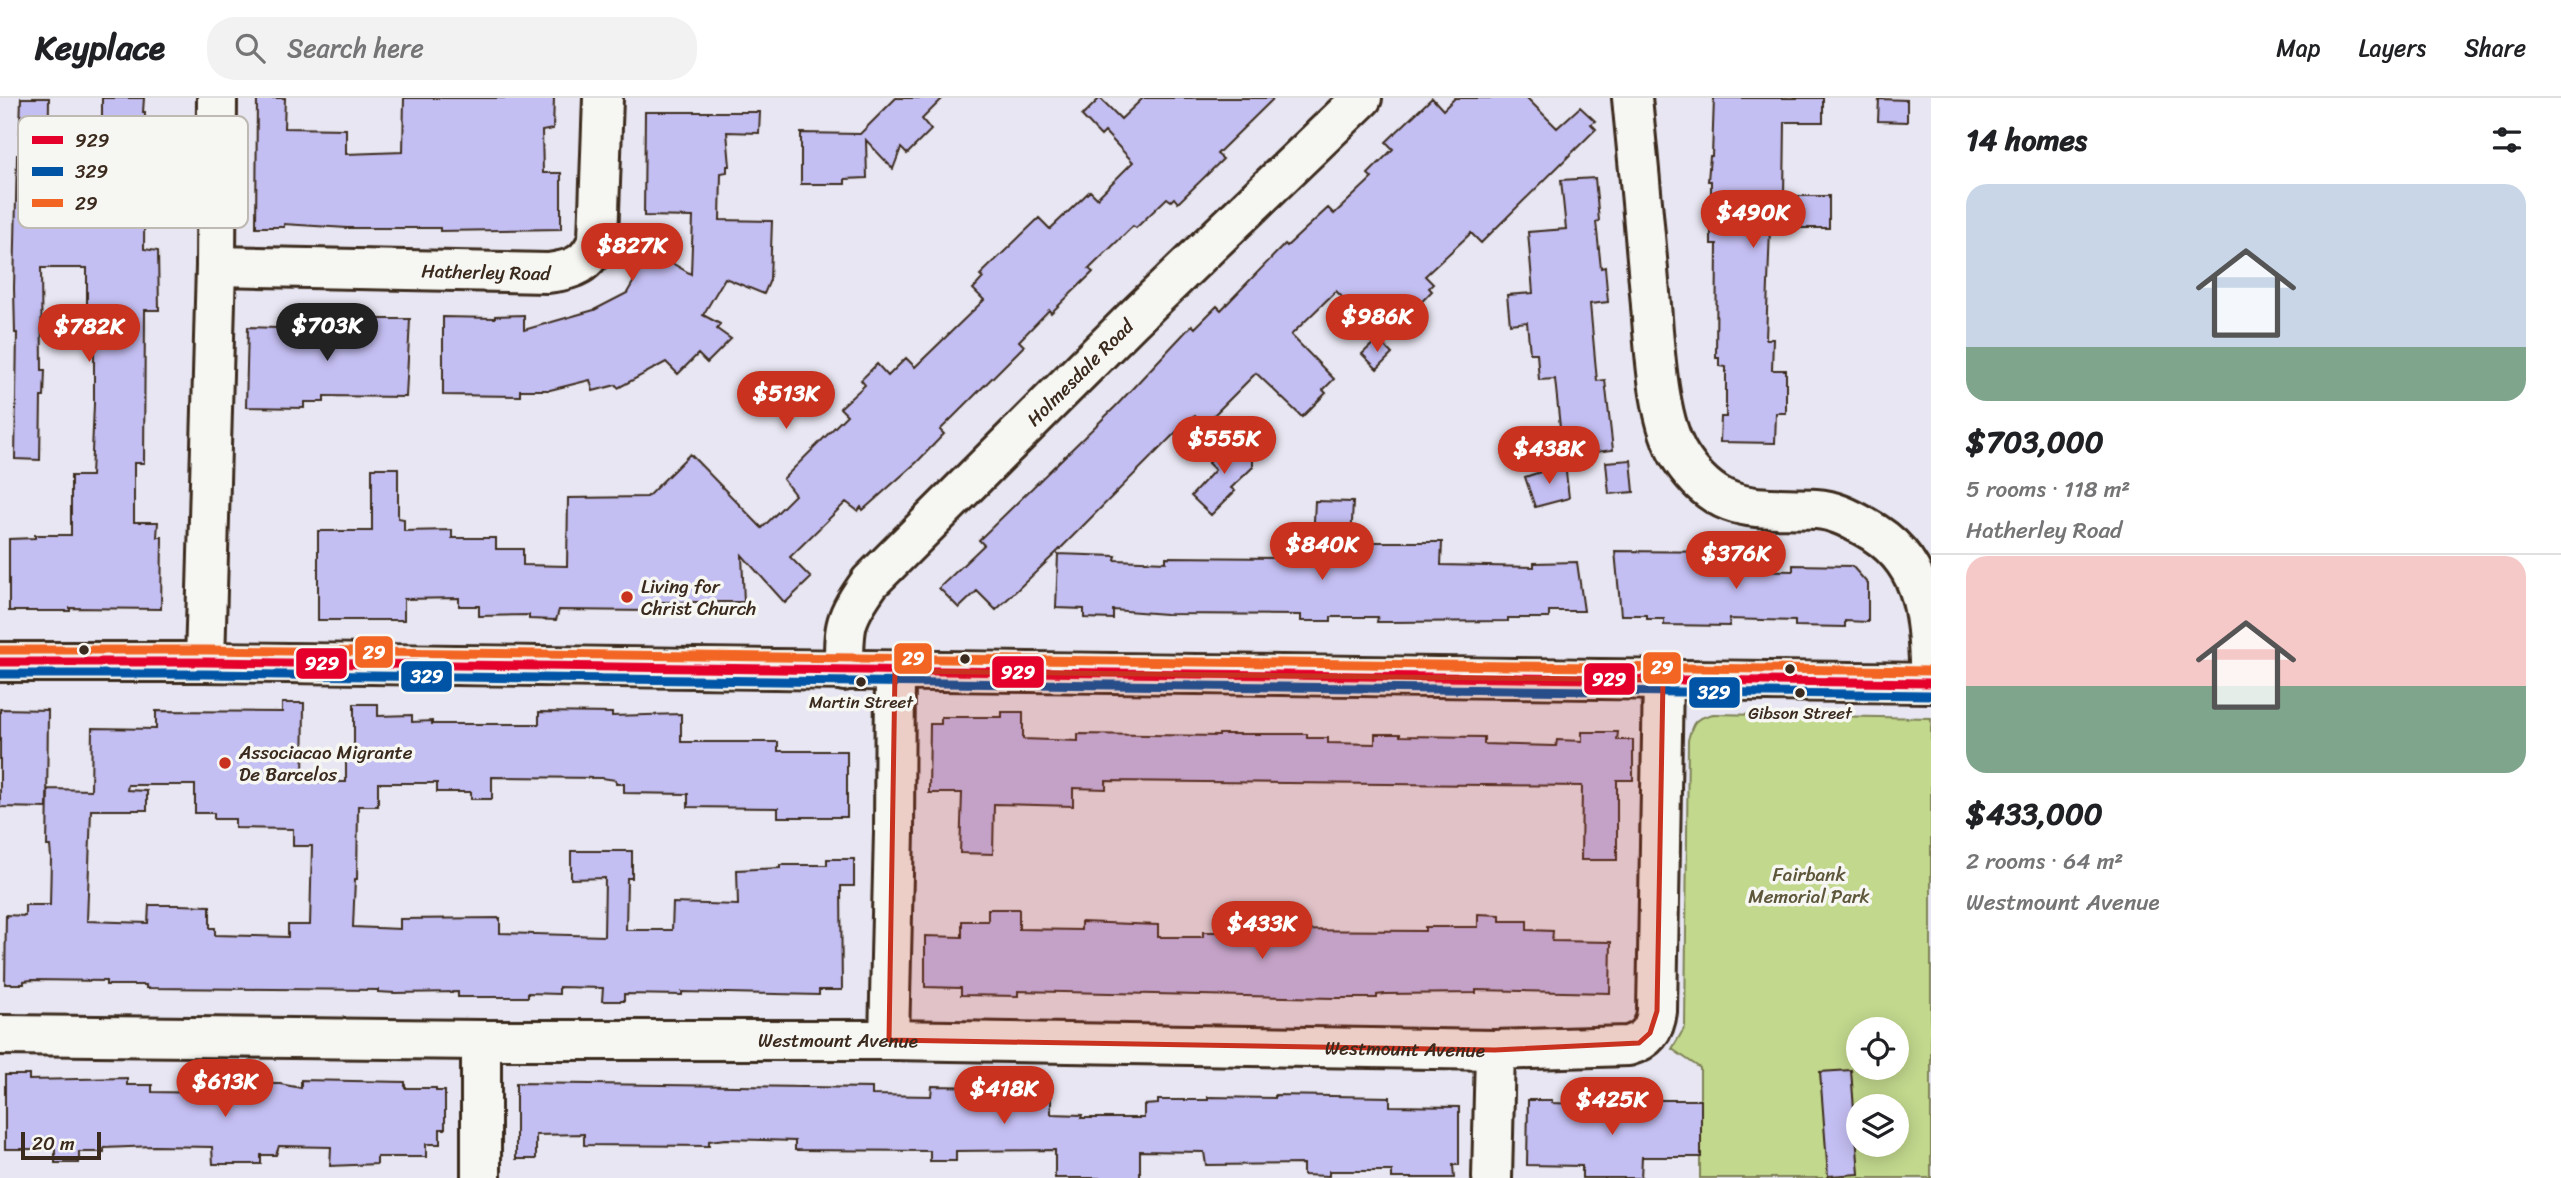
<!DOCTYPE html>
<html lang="en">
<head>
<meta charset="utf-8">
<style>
  :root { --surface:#fff; --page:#f2f2f2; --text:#202124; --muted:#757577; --line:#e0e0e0; --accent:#c8321e }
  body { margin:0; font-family:Sriracha,sans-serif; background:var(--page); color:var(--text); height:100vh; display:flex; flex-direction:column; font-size:26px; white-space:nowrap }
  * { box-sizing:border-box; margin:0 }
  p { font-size:23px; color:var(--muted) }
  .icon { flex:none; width:38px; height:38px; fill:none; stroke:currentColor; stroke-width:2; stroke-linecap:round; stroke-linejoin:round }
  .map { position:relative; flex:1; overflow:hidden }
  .panel { display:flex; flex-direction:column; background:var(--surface); width:630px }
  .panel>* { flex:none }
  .buttons { position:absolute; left:1846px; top:919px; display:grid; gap:14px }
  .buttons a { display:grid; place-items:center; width:63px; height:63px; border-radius:50%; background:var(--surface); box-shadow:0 4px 18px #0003; font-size:35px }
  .scale { position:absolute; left:21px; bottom:18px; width:80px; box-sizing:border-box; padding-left:7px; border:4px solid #3b2a1e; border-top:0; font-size:19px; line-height:24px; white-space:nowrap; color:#3b2a1e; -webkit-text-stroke:5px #f6f6f2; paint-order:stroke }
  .price { position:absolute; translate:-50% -60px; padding:0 16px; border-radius:24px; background:var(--accent); color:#fff; font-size:23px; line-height:46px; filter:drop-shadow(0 2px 4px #0008) }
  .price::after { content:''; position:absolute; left:50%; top:42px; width:21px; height:16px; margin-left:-10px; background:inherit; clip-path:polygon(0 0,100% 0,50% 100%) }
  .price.on { background:#222; color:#fff }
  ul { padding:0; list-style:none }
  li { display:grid; align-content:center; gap:14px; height:371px; padding:0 35px }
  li+li { border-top:2px solid var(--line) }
  li span { display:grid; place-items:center; height:217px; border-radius:21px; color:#555 }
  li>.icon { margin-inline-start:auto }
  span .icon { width:126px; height:126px; fill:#fffc; stroke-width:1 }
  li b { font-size:30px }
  h2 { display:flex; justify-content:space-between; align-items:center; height:84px; padding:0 35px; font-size:30px }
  header { display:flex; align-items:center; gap:42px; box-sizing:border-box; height:98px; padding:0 35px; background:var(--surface); border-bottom:2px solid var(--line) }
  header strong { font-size:33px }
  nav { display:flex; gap:38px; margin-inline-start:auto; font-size:24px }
  .search { width:490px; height:63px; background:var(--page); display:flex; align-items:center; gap:18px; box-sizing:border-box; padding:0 24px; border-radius:28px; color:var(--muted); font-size:26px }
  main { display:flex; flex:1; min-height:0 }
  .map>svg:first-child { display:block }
  .green { fill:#c2d88d; stroke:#7e8156; stroke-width:2; fill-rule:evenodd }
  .building { fill:#c4bff2; stroke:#3b2a1e; stroke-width:2; fill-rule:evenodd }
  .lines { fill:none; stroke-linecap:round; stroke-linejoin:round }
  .minor-casing { stroke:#3b2a1e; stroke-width:44 }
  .major-casing { stroke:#3b2a1e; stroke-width:44 }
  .minor { stroke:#f6f6f2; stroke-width:38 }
  .major { stroke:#f6f6f2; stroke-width:38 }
  .bus-1-casing { stroke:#f6f6f2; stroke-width:14 }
  .bus-2-casing { stroke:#f6f6f2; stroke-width:14 }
  .bus-3-casing { stroke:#f6f6f2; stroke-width:14 }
  .bus-1 { stroke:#e4002b; stroke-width:9 }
  .bus-2 { stroke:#0054a6; stroke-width:9 }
  .bus-3 { stroke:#f26522; stroke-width:9 }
  .marked { fill:#c8321e; fill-opacity:0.2; stroke:#c8321e; stroke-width:5; stroke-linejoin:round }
  .poi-dot { fill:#c8321e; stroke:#f6f6f2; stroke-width:2.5 }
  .bus-dot { fill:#3b2a1e; stroke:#f6f6f2; stroke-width:2.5 }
  .labels { text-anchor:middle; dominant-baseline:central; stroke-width:7; stroke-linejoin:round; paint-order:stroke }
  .bus-label { font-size:17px; fill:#3b2a1e; stroke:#f6f6f2 }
  .street-label { font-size:19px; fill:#3b2a1e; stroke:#f6f6f2 }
  .poi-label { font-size:19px; fill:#3b2a1e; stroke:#f6f6f2; text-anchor:start }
  .park-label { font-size:19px; fill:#5d563a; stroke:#f6f6f2 }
  .key { fill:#f6f6f2; stroke:#beb9b2; stroke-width:2 }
  .key-label { font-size:19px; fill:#3b2a1e }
  .line-badge { stroke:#f6f6f2; stroke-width:2.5 }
  .badge-label { font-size:19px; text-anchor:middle; font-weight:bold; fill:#fff }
</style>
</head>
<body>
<header>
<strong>Keyplace</strong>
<div class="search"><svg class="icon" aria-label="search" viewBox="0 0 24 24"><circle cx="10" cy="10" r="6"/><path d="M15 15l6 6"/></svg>Search here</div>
<nav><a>Map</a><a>Layers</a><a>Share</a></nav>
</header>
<main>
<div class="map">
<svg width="1931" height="1080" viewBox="0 0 1931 1080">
  <rect width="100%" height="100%" fill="#e7e6f2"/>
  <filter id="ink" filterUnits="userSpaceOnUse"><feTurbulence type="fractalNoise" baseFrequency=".0143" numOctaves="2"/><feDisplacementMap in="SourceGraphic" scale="14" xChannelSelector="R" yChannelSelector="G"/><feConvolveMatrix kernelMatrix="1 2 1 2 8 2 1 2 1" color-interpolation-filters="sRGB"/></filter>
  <g filter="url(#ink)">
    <path class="green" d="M 1713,616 L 1931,620 L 1931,1080 L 1700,1080 L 1700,970 L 1672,951 L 1685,929 L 1688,642 C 1693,623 1694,621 1713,616 ZM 1858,931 L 1897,931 L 1897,970 L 1858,970 ZM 1858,1008 L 1897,1008 L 1897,1046 L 1858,1046 Z"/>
    <path class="building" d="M 21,0 L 49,0 L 48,91 L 97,91 L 97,37 L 102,37 L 102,0 L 144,0 L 143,14 L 145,14 L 144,151 L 158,153 L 159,212 L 145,212 L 144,365 L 134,365 L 134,424 L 158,424 L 157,439 L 162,439 L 161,511 L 70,510 L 70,513 L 9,513 L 9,441 L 35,440 L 35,437 L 71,437 L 71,378 L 91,378 L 94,306 L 94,213 L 87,213 L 87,170 L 41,170 L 42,272 L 45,272 L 44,299 L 41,299 L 40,362 L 15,361 L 17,235 L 15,235 L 14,190 L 17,57 L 19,57 Z
      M 257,0 L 285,0 L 284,30 L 346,31 L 346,56 L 403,54 L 404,0 L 554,0 L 553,31 L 542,33 L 543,75 L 561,75 L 561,131 L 440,133 L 440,130 L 347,130 L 284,126 L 284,129 L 256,129 Z
      M 896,0 L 943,0 L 922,21 L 931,32 L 907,56 L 901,50 L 893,71 L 866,42 L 867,80 L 845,81 L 845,86 L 801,86 L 801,35 L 860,36 Z
      M 1100,0 L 1121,21 L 1143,0 L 1274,0 L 1217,56 L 1223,61 L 1178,105 L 1174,100 L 1171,103 L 1167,100 L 1136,130 L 1133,128 L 1089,171 L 1093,174 L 1051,215 L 1049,212 L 1019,243 L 1024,248 L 940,332 L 944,336 L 917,364 L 863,412 L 861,409 L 858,413 L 846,404 L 790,459 L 811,480 L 785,505 L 742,457 L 744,504 L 651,504 L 651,513 L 559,512 L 556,522 L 529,521 L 529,517 L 479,518 L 479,508 L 459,508 L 459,500 L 404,501 L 404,522 L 318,522 L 318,433 L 372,433 L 372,370 L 398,370 L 398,420 L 404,421 L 404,433 L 452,432 L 452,440 L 496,440 L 496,451 L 523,451 L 523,467 L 567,468 L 568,400 L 647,399 L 690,356 L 762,430 L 795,397 L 783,381 L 847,317 L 840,310 L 865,287 L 861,282 L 877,266 L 888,278 L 906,260 L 915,269 L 984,202 L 973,191 L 983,180 L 980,177 L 1039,120 L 1050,131 L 1090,93 L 1097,100 L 1133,64 L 1105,34 L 1101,38 L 1082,18 Z
      M 1432,0 L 1443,12 L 1455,0 L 1527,0 L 1557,30 L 1580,9 L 1595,23 L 1591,26 L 1596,31 L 1481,145 L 1471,135 L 1425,178 L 1433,186 L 1429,190 L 1432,193 L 1385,242 L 1336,193 L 1291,237 L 1334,281 L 1323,292 L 1326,295 L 1302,319 L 1256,275 L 1204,327 L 1195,318 L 1186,324 L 1058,453 L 996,512 L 977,493 L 959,510 L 939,490 L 984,447 L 979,442 L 1116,308 L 1192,227 L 1195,230 L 1217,208 L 1221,212 L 1285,146 L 1287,148 L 1328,110 L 1334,116 L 1372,80 L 1368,76 L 1393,51 L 1386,44 Z
      M 1714,0 L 1823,0 L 1823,24 L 1785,24 L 1784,98 L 1829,98 L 1829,130 L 1770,130 L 1766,241 L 1773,241 L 1772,272 L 1786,272 L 1786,315 L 1776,315 L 1775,345 L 1720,344 L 1721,319 L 1726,319 L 1726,269 L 1719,268 L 1719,260 L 1716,260 L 1717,146 L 1711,146 L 1711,83 L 1708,83 L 1710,58 L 1712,58 Z
      M 1879,1 L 1907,2 L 1907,24 L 1878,23 Z
      M 645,14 L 760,14 L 759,35 L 727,34 L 730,68 L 727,68 L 727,74 L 721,75 L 720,122 L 772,123 L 770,182 L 764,196 L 725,180 L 703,217 L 720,226 L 717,231 L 731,241 L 707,265 L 698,256 L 678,276 L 666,264 L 618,290 L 616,287 L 593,293 L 590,282 L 550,292 L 520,292 L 520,298 L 443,297 L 443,219 L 495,220 L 495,218 L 524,217 L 524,232 L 594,212 L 627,195 L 651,153 L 691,176 L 693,119 L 644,118 Z
      M 1595,80 L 1599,123 L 1596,124 L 1601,170 L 1605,169 L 1608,204 L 1590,206 L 1597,283 L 1605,282 L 1613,352 L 1563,358 L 1555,281 L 1539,282 L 1537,255 L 1530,255 L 1527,224 L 1510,226 L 1507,197 L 1533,195 L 1528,134 L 1566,131 L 1561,82 Z
      M 369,221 L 410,221 L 406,299 L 324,298 L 324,304 L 304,304 L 304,310 L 246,309 L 248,229 L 337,232 L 337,227 L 369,227 Z
      M 1378,241 L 1392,256 L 1377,271 L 1362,256 Z
      M 1233,340 L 1253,360 L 1253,369 L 1231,390 L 1235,393 L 1211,417 L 1191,398 L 1215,372 L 1208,365 Z
      M 1631,362 L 1634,394 L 1609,396 L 1606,364 Z
      M 1565,366 L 1569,400 L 1535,409 L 1525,379 Z
      M 1315,403 L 1353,404 L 1351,444 L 1442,444 L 1441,467 L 1534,469 L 1534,465 L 1577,464 L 1584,513 L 1549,513 L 1549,520 L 1508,520 L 1508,523 L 1390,524 L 1377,524 L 1378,519 L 1331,519 L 1331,523 L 1301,523 L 1301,517 L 1166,516 L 1113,512 L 1113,521 L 1084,520 L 1084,511 L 1056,510 L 1058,456 L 1116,458 L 1115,462 L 1166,464 L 1166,459 L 1290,460 L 1290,443 L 1313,443 Z
      M 1615,453 L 1731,454 L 1731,461 L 1749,461 L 1749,472 L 1793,473 L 1793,467 L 1852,468 L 1868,486 L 1868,524 L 1845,523 L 1845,529 L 1795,528 L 1795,523 L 1729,521 L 1730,528 L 1664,527 L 1664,521 L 1647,521 L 1647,517 L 1621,517 Z
      M 282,605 L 304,605 L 303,684 L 346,684 L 346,652 L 354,652 L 354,606 L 378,606 L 378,618 L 412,617 L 412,624 L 432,623 L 432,626 L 539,626 L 539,614 L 612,615 L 612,618 L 681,616 L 681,644 L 778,644 L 778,653 L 847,653 L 847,719 L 778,719 L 778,710 L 688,709 L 688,696 L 624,695 L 624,686 L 616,686 L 616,682 L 602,680 L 492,679 L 492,701 L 471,701 L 471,694 L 437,694 L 437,685 L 378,685 L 378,708 L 358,708 L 357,781 L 355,781 L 353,829 L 400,831 L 400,821 L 500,820 L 500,835 L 604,838 L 605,780 L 571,781 L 571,753 L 632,753 L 632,780 L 627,780 L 626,832 L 672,832 L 673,805 L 738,807 L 737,772 L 780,770 L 780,767 L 827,767 L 827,761 L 854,761 L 854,788 L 841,788 L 842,892 L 819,892 L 819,897 L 682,894 L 682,897 L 624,896 L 624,903 L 602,903 L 603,890 L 559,889 L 559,896 L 528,895 L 528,899 L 458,899 L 458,894 L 395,895 L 378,894 L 378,892 L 146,890 L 146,887 L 106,887 L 106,883 L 32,882 L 24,883 L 24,886 L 5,886 L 6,817 L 25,818 L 25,807 L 50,807 L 51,760 L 50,748 L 47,748 L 48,691 L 91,692 L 92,630 L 156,631 L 156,613 L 282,614 ZM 128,687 L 195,687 L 195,715 L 214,715 L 214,721 L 235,721 L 235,730 L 293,731 L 293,748 L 312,748 L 310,827 L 288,827 L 288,839 L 215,837 L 215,830 L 210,830 L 210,808 L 178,807 L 149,807 L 148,825 L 87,823 L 91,712 L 147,712 L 147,693 L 127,692 Z
      M 0,611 L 48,612 L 47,710 L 0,709 Z
      M 1002,614 L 1023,614 L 1023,641 L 1078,643 L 1078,636 L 1219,638 L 1219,636 L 1307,636 L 1307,640 L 1328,640 L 1328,645 L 1375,646 L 1375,636 L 1400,636 L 1400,638 L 1484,639 L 1484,646 L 1554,648 L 1556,648 L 1557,642 L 1582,643 L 1582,634 L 1618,634 L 1617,642 L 1633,642 L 1633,682 L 1617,682 L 1617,762 L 1581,762 L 1582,688 L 1106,683 L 1106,691 L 1073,690 L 1073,708 L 994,706 L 993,756 L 960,755 L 962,695 L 929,695 L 930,626 L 941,626 L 941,619 L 1002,619 Z
      M 988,811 L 1019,811 L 1019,831 L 1081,832 L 1081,824 L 1158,827 L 1158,839 L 1203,839 L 1203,834 L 1250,834 L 1250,832 L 1425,833 L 1425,829 L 1478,829 L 1478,816 L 1500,817 L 1500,823 L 1527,823 L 1527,832 L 1553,833 L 1552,843 L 1611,844 L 1610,895 L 1476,892 L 1476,895 L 1385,896 L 1377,897 L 1377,900 L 1334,900 L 1018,893 L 1018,898 L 961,897 L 961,890 L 925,889 L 925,838 L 962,839 L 962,823 L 988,823 Z
      M 1851,972 L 1859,1076 L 1828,1078 L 1820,974 Z
      M 5,977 L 29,977 L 29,982 L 127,980 L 127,987 L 152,987 L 152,994 L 212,995 L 212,986 L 280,986 L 301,990 L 301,982 L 405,984 L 405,990 L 436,990 L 436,993 L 445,993 L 445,1031 L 440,1031 L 440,1046 L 426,1046 L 426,1059 L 377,1059 L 377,1066 L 330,1068 L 331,1049 L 279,1048 L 276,1057 L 261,1057 L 261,1066 L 213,1066 L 212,1049 L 154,1048 L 104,1050 L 104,1054 L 79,1054 L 79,1065 L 55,1065 L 55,1051 L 5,1051 Z
      M 516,985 L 872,990 L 872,997 L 931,998 L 932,988 L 989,989 L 989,992 L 1008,992 L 1008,998 L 1051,998 L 1051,1016 L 1082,1017 L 1081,1020 L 1144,1020 L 1144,1007 L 1158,1006 L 1158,1002 L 1208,1002 L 1208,999 L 1275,1000 L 1275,997 L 1390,999 L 1390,1008 L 1459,1009 L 1459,1067 L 1453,1067 L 1454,1080 L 1392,1080 L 1392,1073 L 1329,1073 L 1329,1078 L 1303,1077 L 1303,1066 L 1206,1067 L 1204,1054 L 1140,1053 L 1140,1080 L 1055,1080 L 1055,1052 L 956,1053 L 956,1063 L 930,1063 L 930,1053 L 795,1052 L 795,1043 L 726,1041 L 709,1043 L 709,1048 L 584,1047 L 584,1036 L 536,1037 L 536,1061 L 516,1061 Z
      M 1528,1002 L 1552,1002 L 1552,1005 L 1581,1006 L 1581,1015 L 1625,1018 L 1627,1015 L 1644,1016 L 1644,1002 L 1701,1002 L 1701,1059 L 1642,1059 L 1641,1080 L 1582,1080 L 1582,1068 L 1527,1067 Z"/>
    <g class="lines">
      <defs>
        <g id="minor">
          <path d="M 1632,0 C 1638,61 1644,123 1649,184 C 1654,232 1655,321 1681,360 C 1720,419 1755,408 1816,411 C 1834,412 1849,420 1865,429 C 1929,464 1927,521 1930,585"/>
          <path id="s1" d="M 216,168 L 548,175 C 573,172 588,167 598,141 L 603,0"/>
          <path d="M 205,564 L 216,168 L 217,0"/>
          <path id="s2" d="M 844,573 C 844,528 843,522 870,484 L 1131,223 L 1362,0"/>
          <path id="s3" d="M 0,937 L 481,942 L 889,942 L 1495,952 L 1628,948 C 1646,943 1655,932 1657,913 L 1663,582"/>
          <path d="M 889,942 L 894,734 L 895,573"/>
          <path d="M 481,1080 L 481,942"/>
          <path d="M 1492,1080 L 1495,952"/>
        </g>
        <path id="major" d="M 0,564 L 205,564 L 1931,585"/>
      </defs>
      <use href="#minor" class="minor-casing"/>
      <use href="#major" class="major-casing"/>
      <use href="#minor" class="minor"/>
      <use href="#major" class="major"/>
      <defs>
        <path id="bus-1" d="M 0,564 L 205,564 L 1931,585"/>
        <path id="bus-2" d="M 0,576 L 205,576 L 1931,597"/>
        <path id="bus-3" d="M 0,552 L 205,552 L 1931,573"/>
      </defs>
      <use href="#bus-1" class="bus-1-casing"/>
      <use href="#bus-2" class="bus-2-casing"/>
      <use href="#bus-3" class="bus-3-casing"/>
      <use href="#bus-1" class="bus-1"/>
      <use href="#bus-2" class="bus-2"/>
      <use href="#bus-3" class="bus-3"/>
    </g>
  </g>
  <path class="marked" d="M 895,573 L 1663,582 L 1657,913 L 1650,935 L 1639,945 L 1495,952 L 889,942 Z"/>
  <g class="poi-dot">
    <circle cx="627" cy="499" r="7"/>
    <circle cx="225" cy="665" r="7"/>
  </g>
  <g class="bus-dot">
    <circle cx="84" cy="552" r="6"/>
    <circle cx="965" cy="561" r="6"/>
    <circle cx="1790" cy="571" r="6"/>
    <circle cx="861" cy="584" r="6"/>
    <circle cx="1800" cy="595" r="6"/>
  </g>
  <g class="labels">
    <g class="bus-label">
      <text x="861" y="604">Martin Street</text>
      <text x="1800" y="615">Gibson Street</text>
    </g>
    <g class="street-label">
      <text stroke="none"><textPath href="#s1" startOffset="270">Hatherley Road</textPath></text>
      <text stroke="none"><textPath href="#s2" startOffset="392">Holmesdale Road</textPath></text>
      <text stroke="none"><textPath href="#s3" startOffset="838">Westmount Avenue</textPath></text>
      <text stroke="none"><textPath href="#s3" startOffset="1405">Westmount Avenue</textPath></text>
    </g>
    <g class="poi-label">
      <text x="641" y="488">Living for<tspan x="641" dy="22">Christ Church</tspan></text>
      <text x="239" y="654">Associacao Migrante<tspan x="239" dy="22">De Barcelos</tspan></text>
    </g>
    <g class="park-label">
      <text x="1809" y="776">Fairbank<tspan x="1809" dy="22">Memorial Park</tspan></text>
    </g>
  </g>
  <rect x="18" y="18" width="230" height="112" rx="10" class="key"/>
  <rect x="32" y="38" width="31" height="8" fill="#e4002b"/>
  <rect x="32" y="69" width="31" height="9" fill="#0054a6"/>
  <rect x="32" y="101" width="31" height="8" fill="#f26522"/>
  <g class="key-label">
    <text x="75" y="49">929</text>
    <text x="75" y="80">329</text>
    <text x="75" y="112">29</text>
  </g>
  <g class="line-badge">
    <rect x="354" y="537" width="40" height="34" rx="7" fill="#f26522"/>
    <rect x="893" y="544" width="40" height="33" rx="7" fill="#f26522"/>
    <rect x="295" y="549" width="53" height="33" rx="7" fill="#e4002b"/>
    <rect x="1642" y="553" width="40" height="34" rx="7" fill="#f26522"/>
    <rect x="991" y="557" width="54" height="34" rx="7" fill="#e4002b"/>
    <rect x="400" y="562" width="53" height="33" rx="7" fill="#0054a6"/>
    <rect x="1583" y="564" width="53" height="34" rx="7" fill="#e4002b"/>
    <rect x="1688" y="578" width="53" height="33" rx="7" fill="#0054a6"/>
  </g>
  <g class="badge-label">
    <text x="374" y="561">29</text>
    <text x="913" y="567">29</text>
    <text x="322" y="572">929</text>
    <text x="1662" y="576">29</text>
    <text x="1018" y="581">929</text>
    <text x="427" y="585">329</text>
    <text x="1609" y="588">929</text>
    <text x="1714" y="601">329</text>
  </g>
</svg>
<div class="buttons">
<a><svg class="icon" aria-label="locate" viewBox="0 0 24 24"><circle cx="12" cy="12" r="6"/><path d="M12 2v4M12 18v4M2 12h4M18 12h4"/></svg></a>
<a><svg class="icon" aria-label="layers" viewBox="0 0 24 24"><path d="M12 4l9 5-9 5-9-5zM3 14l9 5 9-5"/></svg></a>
</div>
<div class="scale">20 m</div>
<b class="price" style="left:1753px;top:152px">$490K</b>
<b class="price" style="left:632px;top:185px">$827K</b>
<b class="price" style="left:1377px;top:256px">$986K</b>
<b class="price on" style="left:327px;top:265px">$703K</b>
<b class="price" style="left:89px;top:266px">$782K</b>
<b class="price" style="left:786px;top:333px">$513K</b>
<b class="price" style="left:1224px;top:378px">$555K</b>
<b class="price" style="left:1549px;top:388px">$438K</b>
<b class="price" style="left:1322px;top:484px">$840K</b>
<b class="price" style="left:1736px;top:493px">$376K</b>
<b class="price" style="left:1262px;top:863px">$433K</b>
<b class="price" style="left:225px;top:1021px">$613K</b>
<b class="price" style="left:1004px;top:1028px">$418K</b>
<b class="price" style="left:1612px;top:1039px">$425K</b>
</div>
<section class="panel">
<h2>14 homes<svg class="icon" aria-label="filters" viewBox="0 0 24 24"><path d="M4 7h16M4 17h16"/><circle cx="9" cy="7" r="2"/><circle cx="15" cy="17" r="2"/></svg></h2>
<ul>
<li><span style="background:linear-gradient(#c9d6e8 75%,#7fa58c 0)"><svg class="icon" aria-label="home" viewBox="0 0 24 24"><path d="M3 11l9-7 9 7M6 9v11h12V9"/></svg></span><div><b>$703,000</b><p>5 rooms · 118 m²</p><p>Hatherley Road</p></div></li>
<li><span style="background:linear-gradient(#f6c9c9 60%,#7fa58c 0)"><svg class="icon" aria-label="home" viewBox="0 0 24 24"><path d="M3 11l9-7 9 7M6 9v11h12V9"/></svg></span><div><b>$433,000</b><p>2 rooms · 64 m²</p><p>Westmount Avenue</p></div></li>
</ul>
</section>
</main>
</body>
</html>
